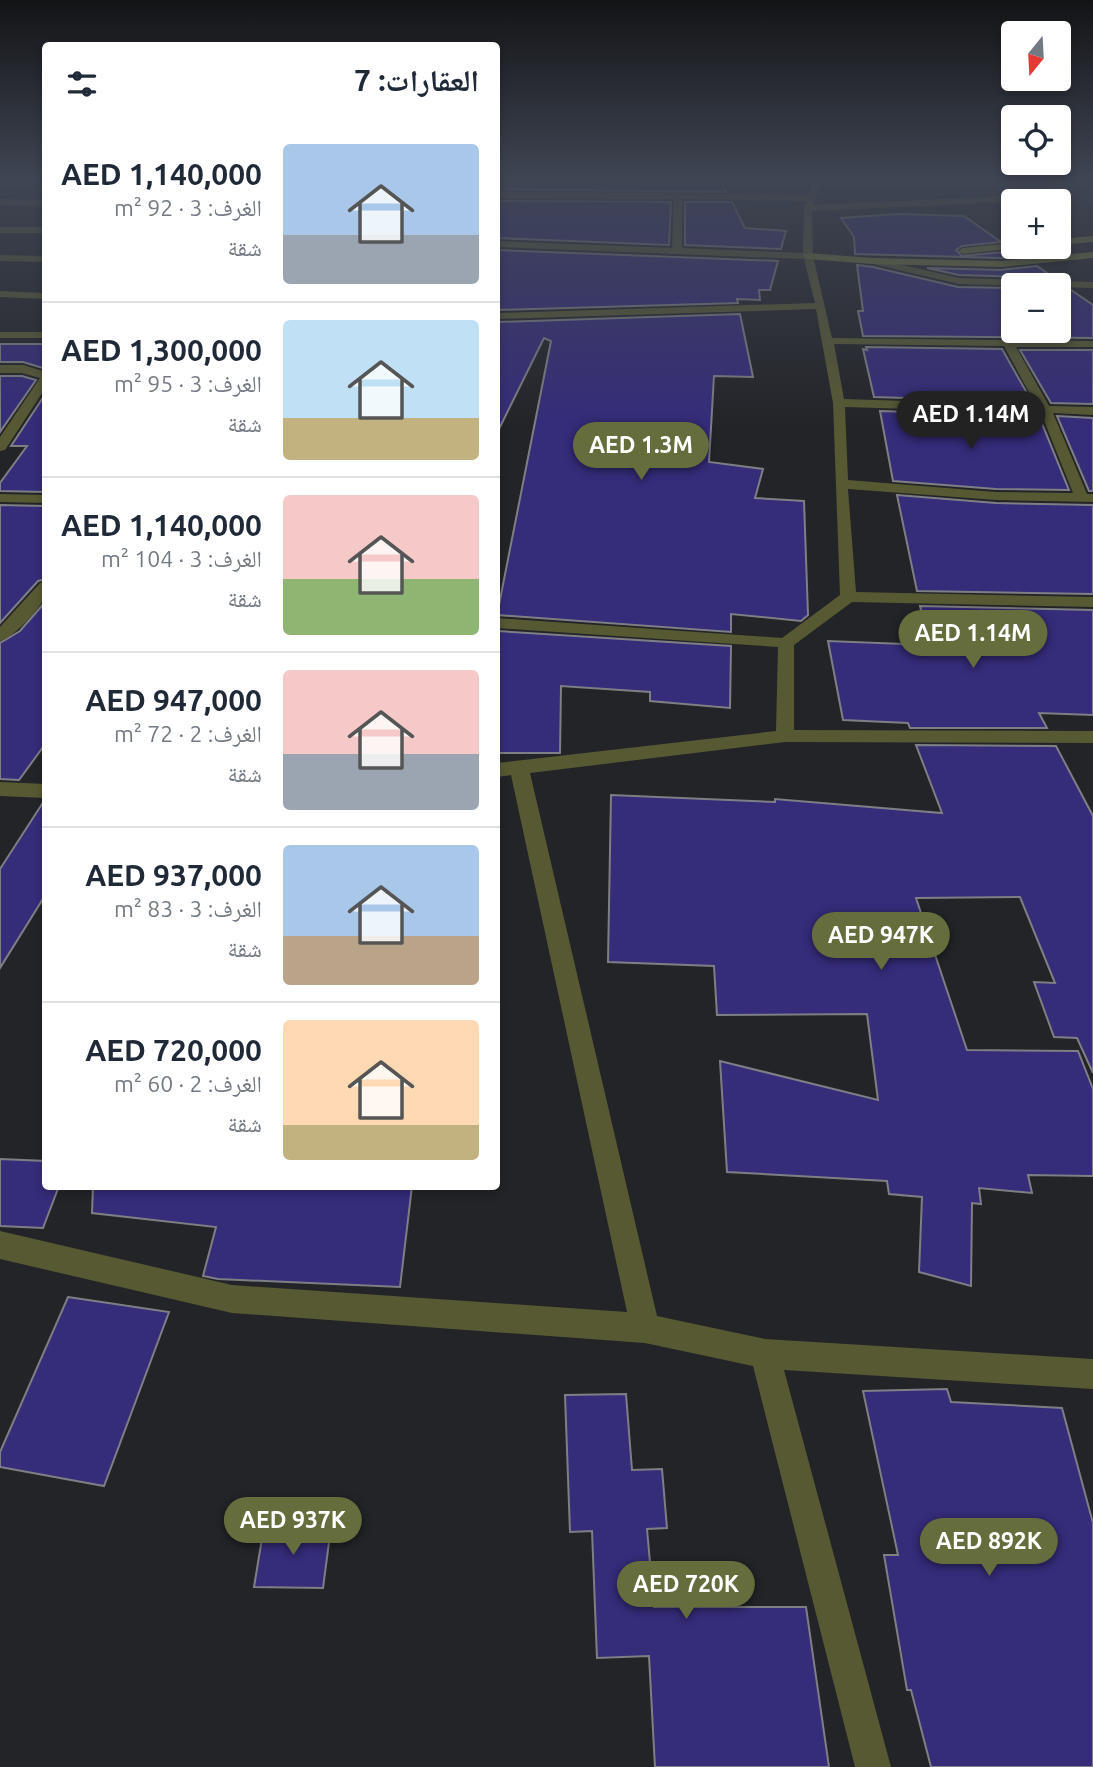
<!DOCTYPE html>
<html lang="ar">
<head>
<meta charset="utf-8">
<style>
  :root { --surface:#fff; --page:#f6f6f7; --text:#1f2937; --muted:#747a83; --line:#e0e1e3; --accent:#656d3d }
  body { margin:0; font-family:Ubuntu,"Noto Naskh Arabic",sans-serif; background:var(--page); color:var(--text); direction:rtl; height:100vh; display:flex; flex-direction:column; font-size:26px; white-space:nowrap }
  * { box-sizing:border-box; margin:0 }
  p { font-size:23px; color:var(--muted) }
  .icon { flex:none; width:38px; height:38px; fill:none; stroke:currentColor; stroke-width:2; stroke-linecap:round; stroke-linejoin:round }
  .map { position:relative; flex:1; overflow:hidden; direction:ltr }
  .panel { position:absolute; left:42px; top:42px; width:458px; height:1148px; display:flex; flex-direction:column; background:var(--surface); border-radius:7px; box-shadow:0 4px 10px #0003; direction:rtl }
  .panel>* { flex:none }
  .needle { width:46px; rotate:198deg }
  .tools { position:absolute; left:1001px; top:21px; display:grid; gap:14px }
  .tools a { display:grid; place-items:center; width:70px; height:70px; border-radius:7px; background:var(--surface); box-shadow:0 4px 10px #0003; font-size:35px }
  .price { position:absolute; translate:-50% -60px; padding:0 16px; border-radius:24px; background:var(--accent); color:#fff; font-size:23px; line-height:46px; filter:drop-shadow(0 2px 4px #0008) }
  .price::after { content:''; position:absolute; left:50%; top:42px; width:21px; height:16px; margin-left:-10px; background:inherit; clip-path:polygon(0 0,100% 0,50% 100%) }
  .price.selected { background:#222; color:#fff }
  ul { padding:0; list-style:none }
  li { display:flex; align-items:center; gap:21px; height:175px; padding:0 21px }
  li+li { border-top:2px solid var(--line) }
  li span { display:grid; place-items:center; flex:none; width:196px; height:140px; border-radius:7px; color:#555 }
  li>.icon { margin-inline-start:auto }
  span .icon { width:84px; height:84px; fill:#fffc; stroke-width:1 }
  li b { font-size:30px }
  h2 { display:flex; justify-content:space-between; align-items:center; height:84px; padding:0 21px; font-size:30px }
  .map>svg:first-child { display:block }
  .building { fill:#352c7a; stroke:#7e7f84; stroke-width:2 }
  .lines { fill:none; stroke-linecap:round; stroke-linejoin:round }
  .street { fill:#575933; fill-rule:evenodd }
  .secondary { fill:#747737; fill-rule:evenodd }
</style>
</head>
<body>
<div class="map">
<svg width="1093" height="1767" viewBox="0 0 1093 1767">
  <rect width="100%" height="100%" fill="#232428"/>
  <path class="building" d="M 497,178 L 720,178 L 726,192 L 497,189 Z
    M 497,201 L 671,202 L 669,245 L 497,238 Z
    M 685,202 L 732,202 L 745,228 L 786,231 L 781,249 L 685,245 Z
    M 899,214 L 964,216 L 1001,242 L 962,246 L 956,250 L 962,256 L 1014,251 L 1022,256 L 1001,258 L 855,254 L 854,237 L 841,218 Z
    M 497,250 L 778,261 L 770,290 L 759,290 L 760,300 L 737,299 L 738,303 L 497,310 Z
    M 857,265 L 873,267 L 958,287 L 1013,288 L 1013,331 L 1059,331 L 1059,290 L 1071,290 L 1093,305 L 1093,338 L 863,336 L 858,311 L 863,311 Z
    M 1037,266 L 1054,278 L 959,275 L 927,268 L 1001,270 Z
    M 740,314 L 753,377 L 714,376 L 709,462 L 763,469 L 755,498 L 804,501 L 808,615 L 801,621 L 731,614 L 731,632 L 497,615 L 551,341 L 544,338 L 497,433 L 497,322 Z
    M 0,344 L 46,344 L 46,369 L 23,362 L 0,362 Z
    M 866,347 L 1002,349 L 1032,402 L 874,397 L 863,349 L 867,350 Z
    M 1020,350 L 1093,350 L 1093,404 L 1051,403 Z
    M 0,376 L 22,376 L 36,380 L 0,432 Z
    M 46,393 L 46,492 L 0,491 L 0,483 L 27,446 L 11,446 Z
    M 880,411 L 1039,416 L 1069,490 L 996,489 L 893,481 Z
    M 1057,416 L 1093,418 L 1093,491 L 1089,491 Z
    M 897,495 L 996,503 L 1093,505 L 1093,594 L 917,591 Z
    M 0,505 L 46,506 L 46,579 L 38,581 L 0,623 Z
    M 46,601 L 46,743 L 19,780 L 0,779 L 0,643 L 20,631 Z
    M 920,606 L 1093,610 L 1093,715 L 1039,713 L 1047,728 L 910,728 L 908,723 L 843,720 L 828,641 L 929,645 Z
    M 497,631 L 731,646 L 730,708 L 650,701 L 650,692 L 561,686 L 560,753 L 497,753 Z
    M 916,745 L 1056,746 L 1093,816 L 1093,1073 L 1077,1038 L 1054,1037 L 1034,982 L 1055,983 L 1020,897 L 916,898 L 967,1050 L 1078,1051 L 1093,1089 L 1093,1176 L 1028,1175 L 1032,1193 L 979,1188 L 981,1204 L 972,1203 L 971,1286 L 919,1272 L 922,1197 L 889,1194 L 887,1181 L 727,1172 L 720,1061 L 878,1100 L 867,1014 L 717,1015 L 714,966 L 608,962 L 611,795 L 775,802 L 775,799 L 942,813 Z
    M 44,801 L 46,894 L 0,968 L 0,869 Z
    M 0,1159 L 46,1161 L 46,1186 L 59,1186 L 43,1228 L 0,1226 Z
    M 93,1186 L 412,1186 L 400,1287 L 218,1279 L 203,1276 L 216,1227 L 92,1213 Z
    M 68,1297 L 169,1312 L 104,1486 L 0,1467 L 0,1452 Z
    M 947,1389 L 951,1402 L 1062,1408 L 1093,1523 L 1093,1767 L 931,1767 L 911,1690 L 907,1690 L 884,1555 L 898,1555 L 863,1391 Z
    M 626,1394 L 632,1470 L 662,1469 L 667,1528 L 647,1529 L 654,1607 L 806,1607 L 829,1767 L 655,1767 L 649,1656 L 597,1658 L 592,1531 L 570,1532 L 565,1395 Z
    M 264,1526 L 331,1527 L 323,1588 L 254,1587 Z"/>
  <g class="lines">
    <path class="street" d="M 6,178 L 16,178 L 0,190 L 0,183 Z
      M 814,178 L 822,178 L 813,205 L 1026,195 L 1056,187 L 1054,178 L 1062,178 L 1064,190 L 1027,201 L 812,211 L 813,256 L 832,338 L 1093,341 L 1093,347 L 1016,347 L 1049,406 L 1093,407 L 1093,415 L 1053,413 L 1087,494 L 1093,494 L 1093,502 L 996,500 L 848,489 L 856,592 L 1093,597 L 1093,607 L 852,602 L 794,645 L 794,730 L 1093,731 L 1093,743 L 785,742 L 530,773 L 657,1316 L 765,1339 L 1093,1359 L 1093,1389 L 784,1370 L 891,1767 L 855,1767 L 753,1366 L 645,1343 L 232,1313 L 0,1259 L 0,1231 L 232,1285 L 627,1312 L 511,775 L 497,777 L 497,763 L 776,731 L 778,647 L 497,628 L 497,618 L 782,638 L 840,595 L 833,403 L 816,309 L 497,319 L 497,313 L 815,303 L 804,259 L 497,247 L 497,241 L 672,248 L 674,199 L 497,198 L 497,192 L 808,195 ZM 682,199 L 806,201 L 804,208 L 803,253 L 682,248 ZM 834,344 L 1004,346 L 1036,405 L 844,399 ZM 845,407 L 1041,413 L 1073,493 L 996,492 L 848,480 Z
      M 0,199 L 46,200 L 46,206 L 0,205 Z
      M 0,227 L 46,227 L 46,233 L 0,233 Z
      M 0,255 L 46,256 L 46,262 L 0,261 Z
      M 872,258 L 959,278 L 1093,282 L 1093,288 L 959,284 L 869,263 L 867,261 Z
      M 0,291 L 46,293 L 46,299 L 0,297 Z
      M 0,332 L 46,332 L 46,338 L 0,338 Z
      M 0,365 L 23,365 L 46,372 L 46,387 L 5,450 L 0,451 L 0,437 L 40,378 L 22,373 L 0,373 Z
      M 0,494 L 46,495 L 46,503 L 0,502 Z
      M 46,581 C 46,587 47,594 44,598 C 39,610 13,638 0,641 L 0,627 L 40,583 Z
      M 0,782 L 46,784 L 46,798 L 0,796 Z"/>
    <path class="secondary" d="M 1093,236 L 1093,242 L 1059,245 L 1059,239 Z
      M 1013,243 L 1016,248 L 963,254 L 958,251 L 963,248 Z
      M 1093,252 L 1093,258 L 1001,267 L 872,264 L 808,259 L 803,256 L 808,253 L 872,258 L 1001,261 Z"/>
  </g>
  <linearGradient id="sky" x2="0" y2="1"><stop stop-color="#131416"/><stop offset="0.42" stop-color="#3f4553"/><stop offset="1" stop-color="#3f4553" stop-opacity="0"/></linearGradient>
  <rect width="1093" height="426" fill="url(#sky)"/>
</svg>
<div class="tools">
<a><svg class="needle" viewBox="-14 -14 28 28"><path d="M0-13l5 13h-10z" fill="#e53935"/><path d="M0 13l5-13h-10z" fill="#747a83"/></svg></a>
<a><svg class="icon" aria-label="locate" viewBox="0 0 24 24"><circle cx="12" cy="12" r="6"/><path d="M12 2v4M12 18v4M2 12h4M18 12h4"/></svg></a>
<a>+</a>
<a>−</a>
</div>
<b class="price selected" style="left:971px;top:451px">AED 1.14M</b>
<b class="price" style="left:641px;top:482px">AED 1.3M</b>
<b class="price" style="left:973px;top:670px">AED 1.14M</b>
<b class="price" style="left:881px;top:972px">AED 947K</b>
<b class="price" style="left:293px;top:1557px">AED 937K</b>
<b class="price" style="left:989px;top:1578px">AED 892K</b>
<b class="price" style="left:686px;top:1621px">AED 720K</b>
<section class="panel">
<h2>العقارات: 7<svg class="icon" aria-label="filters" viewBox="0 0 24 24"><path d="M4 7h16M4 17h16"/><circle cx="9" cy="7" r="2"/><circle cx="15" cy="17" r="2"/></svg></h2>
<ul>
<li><span style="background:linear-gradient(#a9c7e8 65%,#9aa5b1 0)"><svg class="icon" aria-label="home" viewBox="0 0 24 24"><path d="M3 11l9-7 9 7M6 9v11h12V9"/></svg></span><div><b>AED 1,140,000</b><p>الغرف: 3 · 92 m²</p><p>شقة</p></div></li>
<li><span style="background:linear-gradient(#bfe0f5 70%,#c2b280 0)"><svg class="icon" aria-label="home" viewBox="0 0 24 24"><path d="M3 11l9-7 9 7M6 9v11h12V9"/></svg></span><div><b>AED 1,300,000</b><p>الغرف: 3 · 95 m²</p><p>شقة</p></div></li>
<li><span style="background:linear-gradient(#f6c9c9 60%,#8fb573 0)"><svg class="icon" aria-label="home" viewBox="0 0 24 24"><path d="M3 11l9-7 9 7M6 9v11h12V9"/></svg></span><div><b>AED 1,140,000</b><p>الغرف: 3 · 104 m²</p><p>شقة</p></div></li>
<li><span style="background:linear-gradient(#f6c9c9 60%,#9aa5b1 0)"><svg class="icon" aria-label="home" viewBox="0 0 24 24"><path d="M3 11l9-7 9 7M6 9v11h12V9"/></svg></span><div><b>AED 947,000</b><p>الغرف: 2 · 72 m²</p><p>شقة</p></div></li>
<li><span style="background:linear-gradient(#a9c7e8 65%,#b9a48a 0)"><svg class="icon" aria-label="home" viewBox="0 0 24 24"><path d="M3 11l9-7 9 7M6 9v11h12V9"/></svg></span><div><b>AED 937,000</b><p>الغرف: 3 · 83 m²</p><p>شقة</p></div></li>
<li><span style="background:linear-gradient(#ffd9b3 75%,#c2b280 0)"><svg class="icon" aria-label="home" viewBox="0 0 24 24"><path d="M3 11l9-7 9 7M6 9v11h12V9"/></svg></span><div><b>AED 720,000</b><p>الغرف: 2 · 60 m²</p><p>شقة</p></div></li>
</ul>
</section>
</div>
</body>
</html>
